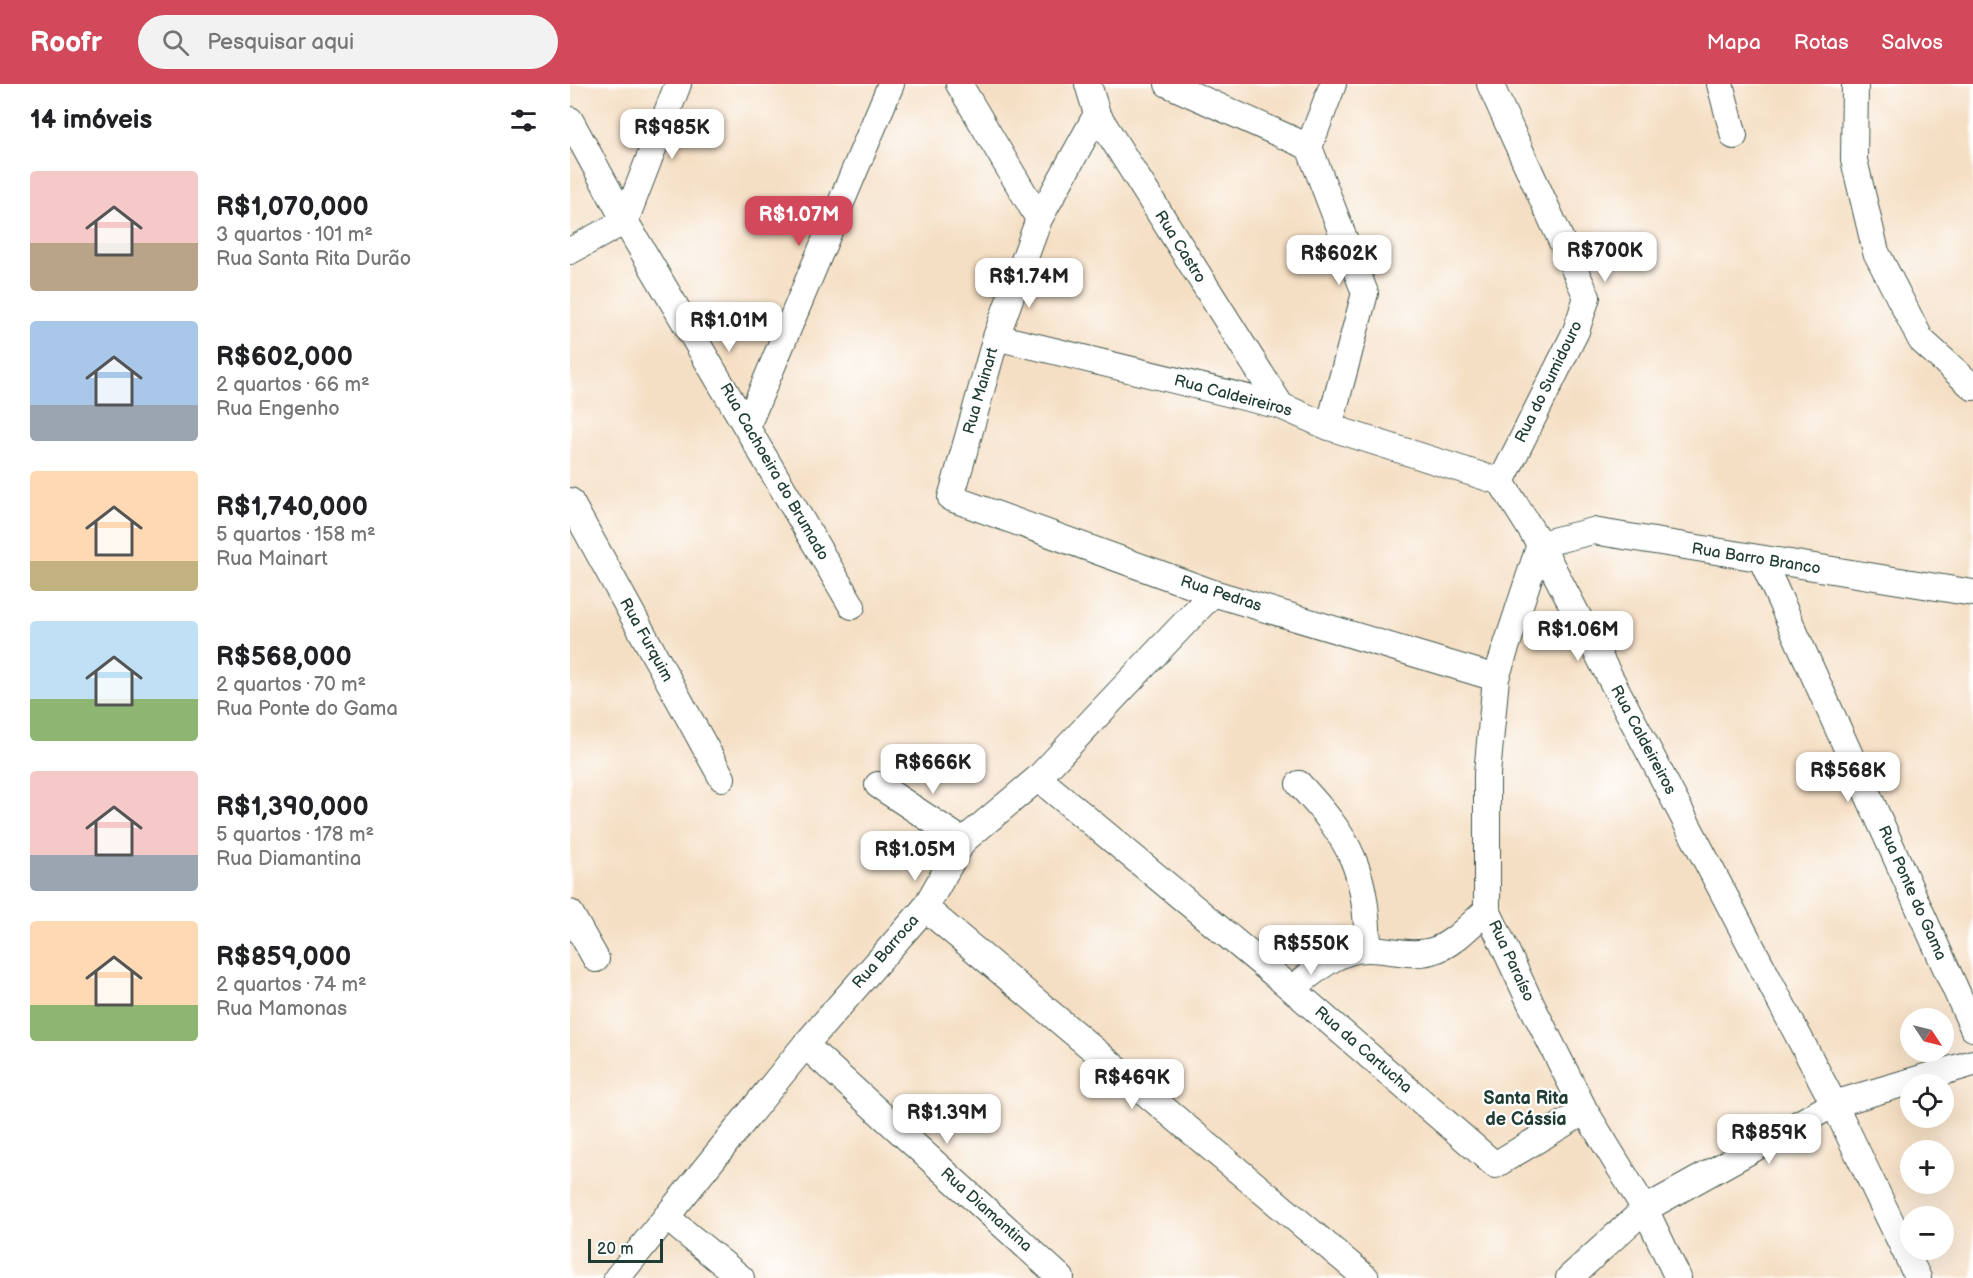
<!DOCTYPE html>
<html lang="pt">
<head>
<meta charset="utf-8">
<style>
  :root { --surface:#fff; --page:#f2f2f2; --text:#202124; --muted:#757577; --accent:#d1495b }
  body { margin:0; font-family:"Balsamiq Sans",sans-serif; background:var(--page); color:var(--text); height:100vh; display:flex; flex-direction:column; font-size:22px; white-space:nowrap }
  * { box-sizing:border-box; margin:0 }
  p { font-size:20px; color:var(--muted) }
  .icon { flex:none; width:33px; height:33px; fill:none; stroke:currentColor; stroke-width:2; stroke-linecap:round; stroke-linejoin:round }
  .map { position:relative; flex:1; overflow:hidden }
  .side { display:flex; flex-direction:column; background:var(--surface); width:570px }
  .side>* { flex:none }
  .needle { width:39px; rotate:125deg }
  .buttons { position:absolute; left:1330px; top:924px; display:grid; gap:12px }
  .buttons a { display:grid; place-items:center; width:54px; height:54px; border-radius:50%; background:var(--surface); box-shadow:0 6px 24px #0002; font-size:30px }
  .scale { position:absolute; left:18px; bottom:15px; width:75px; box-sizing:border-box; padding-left:6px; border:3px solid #1f3d34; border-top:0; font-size:16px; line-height:21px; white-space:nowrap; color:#1f3d34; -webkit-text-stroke:4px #fff; paint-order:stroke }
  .price { position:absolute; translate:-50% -51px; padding:0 14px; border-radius:12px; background:#fff; color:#222; font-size:20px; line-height:39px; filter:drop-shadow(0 2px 3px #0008) }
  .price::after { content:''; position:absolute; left:50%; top:36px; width:18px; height:14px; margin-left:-9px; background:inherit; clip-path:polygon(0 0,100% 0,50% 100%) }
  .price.on { background:var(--accent); color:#fff }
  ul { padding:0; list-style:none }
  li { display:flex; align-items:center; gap:18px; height:150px; padding:0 30px }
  li span { display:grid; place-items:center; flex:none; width:168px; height:120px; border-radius:6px; color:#555 }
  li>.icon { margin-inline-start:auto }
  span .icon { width:72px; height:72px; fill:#fffc; stroke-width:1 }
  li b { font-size:26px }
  h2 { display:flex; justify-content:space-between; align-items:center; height:72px; padding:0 30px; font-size:26px }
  header { display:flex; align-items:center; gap:36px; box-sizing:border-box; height:84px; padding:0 30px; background:var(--accent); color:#fff }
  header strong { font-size:28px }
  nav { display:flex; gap:33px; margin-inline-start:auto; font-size:21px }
  .search { width:420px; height:54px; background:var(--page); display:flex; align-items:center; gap:15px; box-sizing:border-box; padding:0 21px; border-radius:33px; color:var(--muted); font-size:22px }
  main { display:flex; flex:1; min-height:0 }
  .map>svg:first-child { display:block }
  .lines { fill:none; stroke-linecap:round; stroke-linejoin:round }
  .minor-casing { stroke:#3f554a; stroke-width:28 }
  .minor { stroke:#fff; stroke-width:26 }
  .labels { text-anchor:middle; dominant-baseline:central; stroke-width:4.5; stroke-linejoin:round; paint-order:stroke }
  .street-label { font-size:16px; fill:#1f3d34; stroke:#fff }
  .neighbourhood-label { font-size:18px; font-weight:bold; fill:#1f3d34; stroke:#fff }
</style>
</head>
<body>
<header>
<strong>Roofr</strong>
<div class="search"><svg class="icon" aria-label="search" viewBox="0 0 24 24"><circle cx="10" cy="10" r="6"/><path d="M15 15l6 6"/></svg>Pesquisar aqui</div>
<nav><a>Mapa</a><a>Rotas</a><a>Salvos</a></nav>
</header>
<main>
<section class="side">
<h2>14 imóveis<svg class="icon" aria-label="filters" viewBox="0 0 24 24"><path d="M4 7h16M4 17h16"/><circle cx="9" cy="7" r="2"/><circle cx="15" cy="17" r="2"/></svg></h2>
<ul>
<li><span style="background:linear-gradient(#f6c9c9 60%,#b9a48a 0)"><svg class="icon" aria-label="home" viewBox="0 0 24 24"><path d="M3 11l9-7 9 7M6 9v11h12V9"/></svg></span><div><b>R$1,070,000</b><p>3 quartos · 101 m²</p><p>Rua Santa Rita Durão</p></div></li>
<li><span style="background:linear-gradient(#a9c7e8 70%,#9aa5b1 0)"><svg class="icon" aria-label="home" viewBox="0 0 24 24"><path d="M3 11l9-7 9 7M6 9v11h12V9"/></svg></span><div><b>R$602,000</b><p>2 quartos · 66 m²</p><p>Rua Engenho</p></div></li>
<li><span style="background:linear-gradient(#ffd9b3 75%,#c2b280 0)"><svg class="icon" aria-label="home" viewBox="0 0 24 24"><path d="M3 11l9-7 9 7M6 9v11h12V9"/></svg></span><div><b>R$1,740,000</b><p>5 quartos · 158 m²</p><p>Rua Mainart</p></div></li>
<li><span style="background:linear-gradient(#bfe0f5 65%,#8fb573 0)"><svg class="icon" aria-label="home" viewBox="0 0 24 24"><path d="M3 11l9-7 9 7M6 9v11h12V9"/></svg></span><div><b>R$568,000</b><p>2 quartos · 70 m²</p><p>Rua Ponte do Gama</p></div></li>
<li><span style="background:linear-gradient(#f6c9c9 70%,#9aa5b1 0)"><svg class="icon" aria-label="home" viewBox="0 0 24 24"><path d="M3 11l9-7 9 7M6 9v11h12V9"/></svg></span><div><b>R$1,390,000</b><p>5 quartos · 178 m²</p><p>Rua Diamantina</p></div></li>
<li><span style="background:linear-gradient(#ffd9b3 70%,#8fb573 0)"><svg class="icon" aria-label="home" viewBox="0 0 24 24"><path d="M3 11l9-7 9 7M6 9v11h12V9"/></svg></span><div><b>R$859,000</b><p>2 quartos · 74 m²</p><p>Rua Mamonas</p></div></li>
</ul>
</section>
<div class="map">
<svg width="1403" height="1194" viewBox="0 0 1403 1194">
  <rect width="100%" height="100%" fill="#fff"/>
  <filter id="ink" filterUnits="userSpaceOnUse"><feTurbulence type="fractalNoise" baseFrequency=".0167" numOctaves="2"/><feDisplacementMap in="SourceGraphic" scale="12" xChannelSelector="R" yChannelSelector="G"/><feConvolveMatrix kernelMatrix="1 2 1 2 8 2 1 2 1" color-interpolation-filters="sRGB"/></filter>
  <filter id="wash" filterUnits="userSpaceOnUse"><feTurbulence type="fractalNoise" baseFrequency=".008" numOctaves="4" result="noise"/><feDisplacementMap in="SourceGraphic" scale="24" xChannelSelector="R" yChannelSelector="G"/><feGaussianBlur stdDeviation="1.35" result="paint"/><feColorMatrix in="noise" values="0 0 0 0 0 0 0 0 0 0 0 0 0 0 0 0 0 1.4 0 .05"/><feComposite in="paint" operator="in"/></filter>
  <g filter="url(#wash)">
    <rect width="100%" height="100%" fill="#f5dfc4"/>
  </g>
  <g filter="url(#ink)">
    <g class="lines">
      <defs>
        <path id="minor" d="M 389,0 L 469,135
          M 518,0 L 527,30 L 711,322
          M 598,0 L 739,63
          M 920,0 L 1017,213 L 1006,247 L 931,398
          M 1150,0 L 1164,52
          M 1285,0 L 1284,76 L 1306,168 L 1351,256 L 1403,303
          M 527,30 L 469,135 L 426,253 L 381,414 L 643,509 L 926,594
          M 0,36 L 55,137 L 282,522
          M 739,63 L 795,209 L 759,343
          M 739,63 L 763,0
          M 0,167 L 55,137 L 108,0
          M 426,253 L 711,322 L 759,343 L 931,398 L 970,460 L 1264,1020 L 1348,1194
          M 177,342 L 321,0
          M 0,417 L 152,694
          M 1192,476 L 1403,944
          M 468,694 L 722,905 L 925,1081 L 1015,1027
          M 729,700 C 782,757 796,786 798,865
          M 308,701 L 393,757
          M 355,824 L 796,1194
          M 0,829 L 26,875
          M 722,905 C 745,887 767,865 798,865 C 819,865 841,873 862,867 C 883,861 901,840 917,826
          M 235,961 L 491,1194
          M 96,1133 L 171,1194
          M 47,1194 L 235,961 L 355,824 L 393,757 L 468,694 L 643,509
          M 999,1194 L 1075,1125 L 1264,1020 L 1403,979
          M 1108,1194 L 1075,1125 L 1015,1027 L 962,922 L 917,826 L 917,690 L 926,594 L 970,460 L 1023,447 L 1403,509"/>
      </defs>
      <use href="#minor" class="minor-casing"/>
      <use href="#minor" class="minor"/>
    </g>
  </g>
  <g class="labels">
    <g class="street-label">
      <text transform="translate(610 163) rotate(58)">Rua Castro</text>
      <text transform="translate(979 298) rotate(-64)">Rua do Sumidouro</text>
      <text transform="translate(411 307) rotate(-74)">Rua Mainart</text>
      <text transform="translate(663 312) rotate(15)">Rua Caldeireiros</text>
      <text transform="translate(204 388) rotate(60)">Rua Cachoeira do Brumado</text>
      <text transform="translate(1186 475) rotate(9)">Rua Barro Branco</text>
      <text transform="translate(651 510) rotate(18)">Rua Pedras</text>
      <text transform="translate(76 556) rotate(61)">Rua Furquim</text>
      <text transform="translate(1073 656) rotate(62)">Rua Caldeireiros</text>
      <text transform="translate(1342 809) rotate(66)">Rua Ponte do Gama</text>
      <text transform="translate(316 868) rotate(-49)">Rua Barroca</text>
      <text transform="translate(941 877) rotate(65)">Rua Paraíso</text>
      <text transform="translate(793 966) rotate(41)">Rua da Cartucha</text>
      <text transform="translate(416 1126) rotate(42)">Rua Diamantina</text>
    </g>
    <g class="neighbourhood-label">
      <text x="956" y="1014">Santa Rita<tspan x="956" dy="21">de Cássia</tspan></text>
    </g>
  </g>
</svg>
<div class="buttons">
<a><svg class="needle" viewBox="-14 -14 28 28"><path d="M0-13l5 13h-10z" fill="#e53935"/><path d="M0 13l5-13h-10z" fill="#757577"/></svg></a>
<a><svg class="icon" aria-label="locate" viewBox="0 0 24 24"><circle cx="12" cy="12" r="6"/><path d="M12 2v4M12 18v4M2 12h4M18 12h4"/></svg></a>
<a>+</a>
<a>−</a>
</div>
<div class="scale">20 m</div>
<b class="price" style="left:102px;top:76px">R$985K</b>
<b class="price on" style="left:229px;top:163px">R$1.07M</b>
<b class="price" style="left:1035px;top:199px">R$700K</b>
<b class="price" style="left:769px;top:202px">R$602K</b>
<b class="price" style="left:459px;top:225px">R$1.74M</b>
<b class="price" style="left:159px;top:269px">R$1.01M</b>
<b class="price" style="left:1008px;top:578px">R$1.06M</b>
<b class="price" style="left:363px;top:711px">R$666K</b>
<b class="price" style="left:1278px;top:719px">R$568K</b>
<b class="price" style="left:345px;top:798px">R$1.05M</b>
<b class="price" style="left:741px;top:892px">R$550K</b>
<b class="price" style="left:562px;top:1026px">R$469K</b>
<b class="price" style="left:377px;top:1061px">R$1.39M</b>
<b class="price" style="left:1199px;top:1081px">R$859K</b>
</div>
</main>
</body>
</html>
